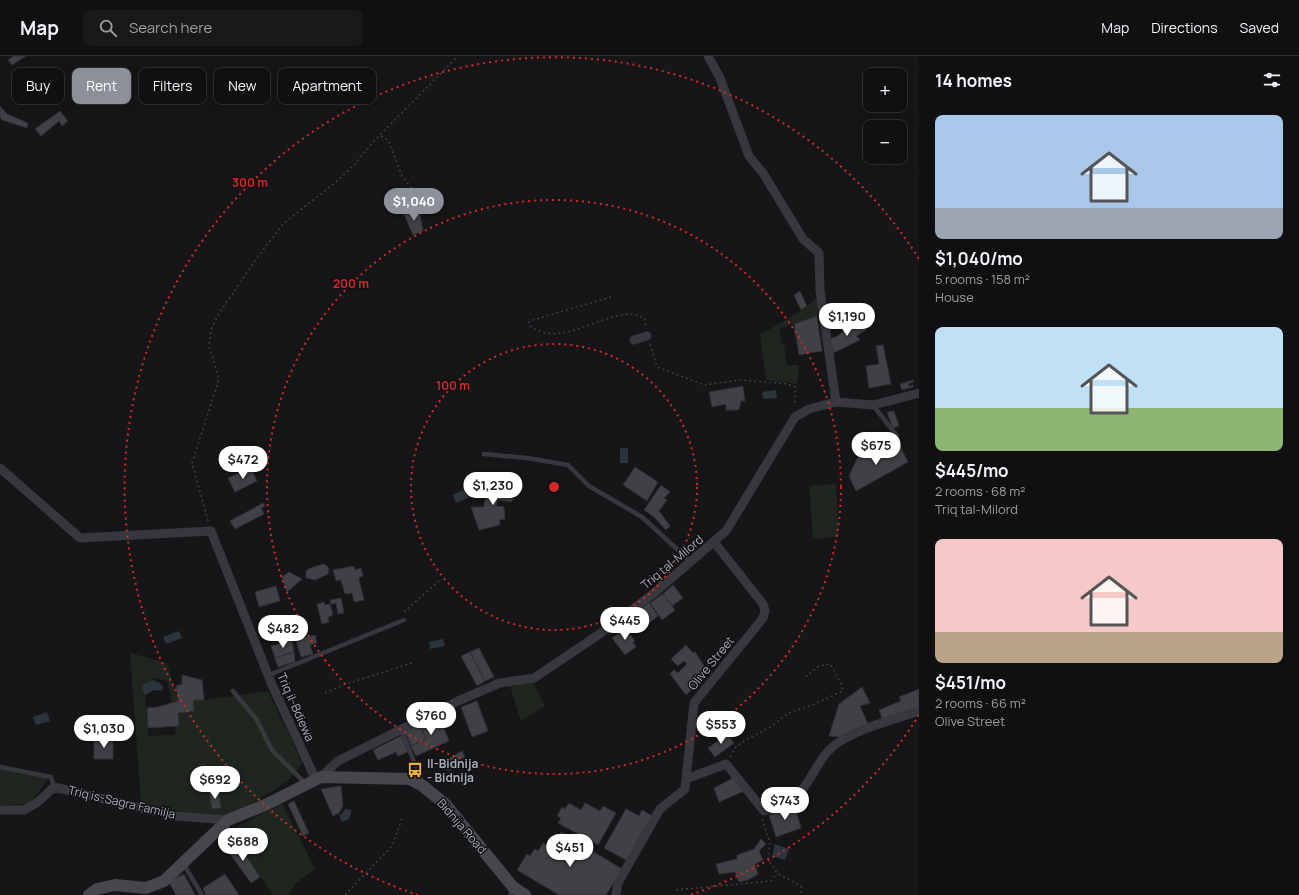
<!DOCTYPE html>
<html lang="en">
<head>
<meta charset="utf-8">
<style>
  :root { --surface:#101012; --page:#19191b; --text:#f1f3f6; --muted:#9c9d9f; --line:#303032; --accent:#8c9099 }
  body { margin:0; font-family:Manrope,sans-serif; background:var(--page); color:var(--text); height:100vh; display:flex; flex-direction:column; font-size:15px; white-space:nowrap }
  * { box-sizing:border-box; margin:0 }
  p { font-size:13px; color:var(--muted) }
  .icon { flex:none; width:22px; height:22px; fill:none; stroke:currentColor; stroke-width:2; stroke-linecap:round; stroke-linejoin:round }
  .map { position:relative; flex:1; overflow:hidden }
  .panel { display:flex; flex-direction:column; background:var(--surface); width:380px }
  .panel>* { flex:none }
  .hud { position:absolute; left:12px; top:12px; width:380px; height:36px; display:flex; gap:8px }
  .controls { position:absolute; left:863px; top:12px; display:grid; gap:8px }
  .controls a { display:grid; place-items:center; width:44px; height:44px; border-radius:8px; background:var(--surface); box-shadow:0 4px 16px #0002,0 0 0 1px var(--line); font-size:20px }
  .price { position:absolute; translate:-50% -34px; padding:0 9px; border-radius:14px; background:#fff; color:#222; font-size:13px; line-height:26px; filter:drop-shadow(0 1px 2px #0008) }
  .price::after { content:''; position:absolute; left:50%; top:24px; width:12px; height:9px; margin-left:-6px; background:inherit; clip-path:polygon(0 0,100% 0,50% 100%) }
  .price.current { background:var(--accent); color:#fff }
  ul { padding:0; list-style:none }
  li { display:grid; align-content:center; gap:8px; height:212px; padding:0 16px }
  li span { display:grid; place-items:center; height:124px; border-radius:8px; color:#555 }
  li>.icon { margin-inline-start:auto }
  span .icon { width:72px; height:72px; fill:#fffc; stroke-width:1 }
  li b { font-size:17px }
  h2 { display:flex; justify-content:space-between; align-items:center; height:48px; padding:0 16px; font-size:17px }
  .chip { padding:0 14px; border-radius:8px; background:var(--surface); box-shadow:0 4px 16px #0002,0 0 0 1px var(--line); font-size:14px; line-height:36px }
  .chip.current { background:var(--accent); color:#fff }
  header { display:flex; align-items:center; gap:24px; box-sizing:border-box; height:56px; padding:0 20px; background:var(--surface); border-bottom:1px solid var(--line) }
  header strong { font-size:19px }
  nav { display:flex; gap:22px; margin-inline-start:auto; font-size:14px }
  .search { width:280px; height:36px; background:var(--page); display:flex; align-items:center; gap:10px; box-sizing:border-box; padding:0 14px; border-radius:8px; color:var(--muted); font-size:15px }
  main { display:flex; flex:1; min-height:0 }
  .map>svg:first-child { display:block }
  .green { fill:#1e261f }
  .water { fill:#2c353c }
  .building { fill:#404145; stroke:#303034 }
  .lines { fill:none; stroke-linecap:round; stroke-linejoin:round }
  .path { stroke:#3d3f44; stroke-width:1.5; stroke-dasharray:2 3; stroke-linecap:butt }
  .lane { stroke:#37383d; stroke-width:4.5 }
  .street { stroke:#37383d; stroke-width:9 }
  .secondary { stroke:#45474d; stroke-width:12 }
  .ring { fill:none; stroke:#d62828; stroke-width:2; stroke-dasharray:2 4 }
  .labels { text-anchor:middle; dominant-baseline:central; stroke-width:3; stroke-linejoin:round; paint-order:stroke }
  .street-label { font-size:12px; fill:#a8adb8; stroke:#111113 }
  .poi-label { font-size:12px; font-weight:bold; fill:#a8adb8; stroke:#111113; text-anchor:start }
  .centre { fill:#d62828; stroke:#111113; stroke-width:2 }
  .ring-label { font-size:12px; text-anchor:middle; font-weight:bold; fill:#d62828; stroke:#111113; stroke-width:3; stroke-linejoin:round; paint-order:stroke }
</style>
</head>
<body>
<header>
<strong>Map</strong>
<div class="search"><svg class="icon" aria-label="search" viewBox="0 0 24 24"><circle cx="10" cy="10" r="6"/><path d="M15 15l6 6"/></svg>Search here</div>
<nav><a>Map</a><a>Directions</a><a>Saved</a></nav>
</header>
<main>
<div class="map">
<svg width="919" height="839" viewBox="0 0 919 839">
  <rect width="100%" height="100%" fill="#161618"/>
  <path class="green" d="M 817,242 L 821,259 L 779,273 L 782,288 L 784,288 L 787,309 L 799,309 L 797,328 L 766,324 L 760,279 L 804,253 Z
    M 836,428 L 839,481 L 813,483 L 809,430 Z
    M 130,597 L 167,607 L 178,645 L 172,647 L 167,625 L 154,622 L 146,628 L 142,634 L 145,639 L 148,680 L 174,679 L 180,657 L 193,655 L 193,644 L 204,644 L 268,635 L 302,706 C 295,721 280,731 266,739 C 255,745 243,754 231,758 C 215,764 159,752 141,747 Z
    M 533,626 L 545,650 L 521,665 L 510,630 Z
    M 0,710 L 48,723 L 31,747 L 0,750 Z
    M 282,747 L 315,813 L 296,827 L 288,839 L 273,839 L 231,778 L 239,770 Z"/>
  <path class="water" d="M 776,334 L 777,342 L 763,343 L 762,336 Z
    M 620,392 L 628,392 L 628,407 L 620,407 Z
    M 473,429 L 474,431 L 470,434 L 472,440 L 456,447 L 453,439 Z
    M 179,575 L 182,582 L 166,588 L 163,581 Z
    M 443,583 L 445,590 L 430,593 L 429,586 Z
    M 152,624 L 160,627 L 163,631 L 161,635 L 154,634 L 145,639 L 142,634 L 143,629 Z
    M 47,656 L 50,665 L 36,669 L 33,661 Z
    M 345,753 L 351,754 L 351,758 L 348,764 L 342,766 L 339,759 L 342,758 Z
    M 775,788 L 789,793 L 785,804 L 772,800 Z"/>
  <path class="building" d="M 14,0 L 26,0 L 12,9 L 8,4 Z
    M 0,50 L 7,58 L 28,67 L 27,72 L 2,64 L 0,61 Z
    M 60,55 L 68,65 L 62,70 L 59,65 L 41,80 L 35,73 Z
    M 416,153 L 420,158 L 423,175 L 413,179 L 404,158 Z
    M 800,235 L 807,250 L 801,254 L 794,239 Z
    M 817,260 L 822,295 L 799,299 L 794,268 Z
    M 854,264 L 866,274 L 856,280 L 860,284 L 833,297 L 830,283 L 838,280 Z
    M 883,289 L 891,328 L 869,332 L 866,310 L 879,308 L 876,290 Z
    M 913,324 L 913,326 L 908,328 L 909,330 L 913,329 L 913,331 L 902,334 L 900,328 Z
    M 743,330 L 745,345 L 741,345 L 739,354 L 726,354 L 726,348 L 712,351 L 709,336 Z
    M 894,355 L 899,370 L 893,372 L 887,356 Z
    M 899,388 L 908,406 L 856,435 L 849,420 L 858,401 L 876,391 L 880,398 Z
    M 635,411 L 658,426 L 647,445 L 623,429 Z
    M 251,412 L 257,425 L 235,436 L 228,422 Z
    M 488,425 L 515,431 L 512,446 L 498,444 L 496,450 L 504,451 L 505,463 L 499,464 L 500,469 L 479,474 L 471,451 L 484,451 Z
    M 661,429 L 670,436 L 664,442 L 667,444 L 659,455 L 670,470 L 666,474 L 654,461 L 644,454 Z
    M 263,447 L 265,450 L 261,452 L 264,458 L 235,473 L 230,465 Z
    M 323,508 L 326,509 L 329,513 L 328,518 L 315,524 L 306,522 L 306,516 L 308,513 Z
    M 353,510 L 356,514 L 361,512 L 363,520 L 360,521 L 359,524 L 364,544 L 354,546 L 352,537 L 345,538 L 341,524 L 336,525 L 333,514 Z
    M 289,516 L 302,523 L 287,536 L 282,521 Z
    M 673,529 L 683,542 L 672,550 L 663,538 Z
    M 276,530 L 280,545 L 259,551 L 255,536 Z
    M 663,538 L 675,554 L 662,564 L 650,547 Z
    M 341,542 L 344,557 L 338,558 L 336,547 L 331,548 L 330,544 Z
    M 324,546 L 325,549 L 330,548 L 333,559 L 328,561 L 329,566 L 322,568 L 317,548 Z
    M 649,547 L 658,560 L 644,571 L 634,558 Z
    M 625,572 L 635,585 L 633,586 L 636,591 L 625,599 L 612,582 Z
    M 315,579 L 317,587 L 310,589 L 313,598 L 301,601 L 296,584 Z
    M 292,584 L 294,596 L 275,602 L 271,590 Z
    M 686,589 L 693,597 L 695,596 L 708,616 L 701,623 L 699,620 L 694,624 L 693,623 L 691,625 L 695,630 L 686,639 L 670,618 L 674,614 L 678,617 L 687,608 L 684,605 L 678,610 L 671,603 Z
    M 479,592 L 494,621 L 485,625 L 470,596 Z
    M 294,596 L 295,606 L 278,611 L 275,602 Z
    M 470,596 L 485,625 L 477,630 L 461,600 Z
    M 182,619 L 202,624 L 204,644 L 193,644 L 194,655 L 178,657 L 179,670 L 148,672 L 147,652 L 158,651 L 178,645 L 176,630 L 182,628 Z
    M 862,631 L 870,647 L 860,650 L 868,668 L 846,681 L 829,680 L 839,648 Z
    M 919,633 L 919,651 L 883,665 L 879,654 L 901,645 L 899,641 Z
    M 477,645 L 488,675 L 472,681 L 461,651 Z
    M 439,660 L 449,685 L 416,700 L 411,690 L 426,683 L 420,669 Z
    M 420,669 L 426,683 L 411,690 L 405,675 Z
    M 725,676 L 734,687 L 715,701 L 708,692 L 722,682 L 720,679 Z
    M 401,680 L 408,696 L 398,700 L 396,696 L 378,704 L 373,694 Z
    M 94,683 L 113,683 L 113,703 L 94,703 Z
    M 462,695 L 465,701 L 453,707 L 455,710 L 448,715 L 443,706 Z
    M 735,721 L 744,735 L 719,746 L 714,732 Z
    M 341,730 L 343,750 L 339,757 L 333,760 L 321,733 Z
    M 218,734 L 221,752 L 212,753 L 209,736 Z
    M 294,745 L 309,777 L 303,780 L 288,748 Z
    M 569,747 L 581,754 L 585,747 L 600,755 L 603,750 L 616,757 L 598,789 L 558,767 L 561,762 L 557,760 L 562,751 L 565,753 Z
    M 794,748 L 801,772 L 776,781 L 769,759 Z
    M 626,753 L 639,760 L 642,754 L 652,760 L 628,805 L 604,792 Z
    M 561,776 L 622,813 L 606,839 L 559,839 L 517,814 L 527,798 L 530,800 L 535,793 L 538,795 L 543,787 L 546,789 L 551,782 L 555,785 Z
    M 761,783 L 766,788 L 759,795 L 763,804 L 755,808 L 758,818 L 748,824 L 739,826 L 735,816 L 719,818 L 716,808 L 737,803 L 737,799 L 754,793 Z
    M 236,785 L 260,821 L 251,827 L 226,792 Z
    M 184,818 L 195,839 L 176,839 L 169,826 Z
    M 225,818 L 239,839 L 206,839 L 203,832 Z"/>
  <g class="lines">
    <path class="path" d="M 381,80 L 388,84 L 402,120 L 421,144
      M 611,241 L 533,264 L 529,266 L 529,269 C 564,298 617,242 645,263 L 646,271
      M 650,288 L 657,311 L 704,329 L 740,324 L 788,328 L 795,331 L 795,350
      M 208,465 L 192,407 L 219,323 L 209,290 L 211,274 L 218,259 L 259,199 L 284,167 L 336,126 L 354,109 L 373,86 L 458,0
      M 404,556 L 441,523
      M 325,637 L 343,629 L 412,607
      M 730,701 L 736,691 L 742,686 L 772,670 L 788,657 L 812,649 L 843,635 L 841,627 L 830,608 L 819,610 L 803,623
      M 762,763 L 770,787 L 768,803 L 777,817 L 801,830 L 801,839
      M 676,834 L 771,825 L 777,817
      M 345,839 L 392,790 L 403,760"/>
    <path class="lane" d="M 873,349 L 897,380
      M 484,398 L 527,402 L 568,409 L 589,430 L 642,461 L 690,505
      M 269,619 L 404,564
      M 233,635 L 257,664 L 272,694 L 305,727
      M 401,673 L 422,726
      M 0,711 L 51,721 L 54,731
      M 183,807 L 202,839
      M 510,839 L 513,831"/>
    <path class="street" d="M 708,0 L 720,22 L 749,100 L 763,117 L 803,183 L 819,197 L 820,235 L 836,346
      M 634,284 L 647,280
      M 0,412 L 80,482 L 211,475 L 272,629 L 316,724
      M 321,721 L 338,705 L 458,645 L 500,627 L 534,622 L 601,577 L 653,538 L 726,475 L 795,361 L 809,353 L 836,346 L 873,349 L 919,337
      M 686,723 L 726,708 L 764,755 C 776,751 793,745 801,735 C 815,719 820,698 839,686 C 862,671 893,664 919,655
      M 0,754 L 24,754 L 38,746 L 54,731 L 175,760 L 228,764
      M 616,839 L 618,827 L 660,753 L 685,733 L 694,647 L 763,562 L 765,555 L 763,548 L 714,486"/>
    <path class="secondary" d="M 89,839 L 97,833 L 115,829 L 146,832 L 164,825 L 228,764 L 265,749 L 321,721 L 410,723 L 423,730 L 446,749 L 513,831 L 525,839"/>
  </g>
  <g class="ring">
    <circle cx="554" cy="431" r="143"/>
    <circle cx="554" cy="431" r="287"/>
    <path d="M919 659A430 430 0 0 1 690 839M418 839A430 430 0 1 1 919 203"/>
  </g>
  <defs>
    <symbol id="bus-bare" viewBox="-9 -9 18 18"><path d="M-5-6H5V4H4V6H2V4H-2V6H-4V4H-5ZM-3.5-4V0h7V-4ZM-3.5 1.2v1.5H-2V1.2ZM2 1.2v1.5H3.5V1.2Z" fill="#f2b134" stroke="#111113" stroke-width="2.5" paint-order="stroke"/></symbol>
  </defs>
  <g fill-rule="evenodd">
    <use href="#bus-bare" x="404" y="703" width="22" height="22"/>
  </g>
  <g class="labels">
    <g class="street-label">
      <text transform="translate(672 506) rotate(-40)">Triq tal-Milord</text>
      <text transform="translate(711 607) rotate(-51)">Olive Street</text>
      <text transform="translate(296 651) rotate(66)">Triq il-Bdiewa</text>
      <text transform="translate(122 746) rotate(13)">Triq is-Sagra Familja</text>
      <text transform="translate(462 770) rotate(49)">Bidnija Road</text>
    </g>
    <g class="poi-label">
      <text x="427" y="707">Il-Bidnija<tspan x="427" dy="14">- Bidnija</tspan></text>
    </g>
  </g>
  <circle cx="554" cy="431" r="6" class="centre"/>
  <g class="ring-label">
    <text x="250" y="131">300 m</text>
    <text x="351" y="232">200 m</text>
    <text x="453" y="334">100 m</text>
  </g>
</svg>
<div class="controls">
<a>+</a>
<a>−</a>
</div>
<b class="price current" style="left:414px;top:166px">$1,040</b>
<b class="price" style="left:847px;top:281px">$1,190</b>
<b class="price" style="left:876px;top:410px">$675</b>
<b class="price" style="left:243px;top:424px">$472</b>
<b class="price" style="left:493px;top:450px">$1,230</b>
<b class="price" style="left:625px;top:585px">$445</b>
<b class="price" style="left:283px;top:593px">$482</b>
<b class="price" style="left:431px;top:680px">$760</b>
<b class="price" style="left:721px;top:689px">$553</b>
<b class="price" style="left:104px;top:693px">$1,030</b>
<b class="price" style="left:215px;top:744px">$692</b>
<b class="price" style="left:785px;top:765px">$743</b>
<b class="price" style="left:243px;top:806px">$688</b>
<b class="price" style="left:570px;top:812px">$451</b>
<div class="hud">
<a class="chip">Buy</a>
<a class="chip current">Rent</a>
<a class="chip">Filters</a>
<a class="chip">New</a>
<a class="chip">Apartment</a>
</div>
</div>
<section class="panel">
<h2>14 homes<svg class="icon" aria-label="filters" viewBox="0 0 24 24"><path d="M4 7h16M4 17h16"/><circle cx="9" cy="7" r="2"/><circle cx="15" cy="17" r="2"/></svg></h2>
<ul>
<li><span style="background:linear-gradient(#a9c7e8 75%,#9aa5b1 0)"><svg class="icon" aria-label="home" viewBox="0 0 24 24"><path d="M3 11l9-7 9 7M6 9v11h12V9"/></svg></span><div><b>$1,040/mo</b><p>5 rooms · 158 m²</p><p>House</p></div></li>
<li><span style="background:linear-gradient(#bfe0f5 65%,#8fb573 0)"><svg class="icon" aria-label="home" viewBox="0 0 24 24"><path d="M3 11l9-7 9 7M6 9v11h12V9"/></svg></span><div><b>$445/mo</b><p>2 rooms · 68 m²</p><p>Triq tal-Milord</p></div></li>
<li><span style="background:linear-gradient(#f6c9c9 75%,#b9a48a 0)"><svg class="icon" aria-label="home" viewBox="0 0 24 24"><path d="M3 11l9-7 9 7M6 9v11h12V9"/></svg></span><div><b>$451/mo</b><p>2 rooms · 66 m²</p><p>Olive Street</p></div></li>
</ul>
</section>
</main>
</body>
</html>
